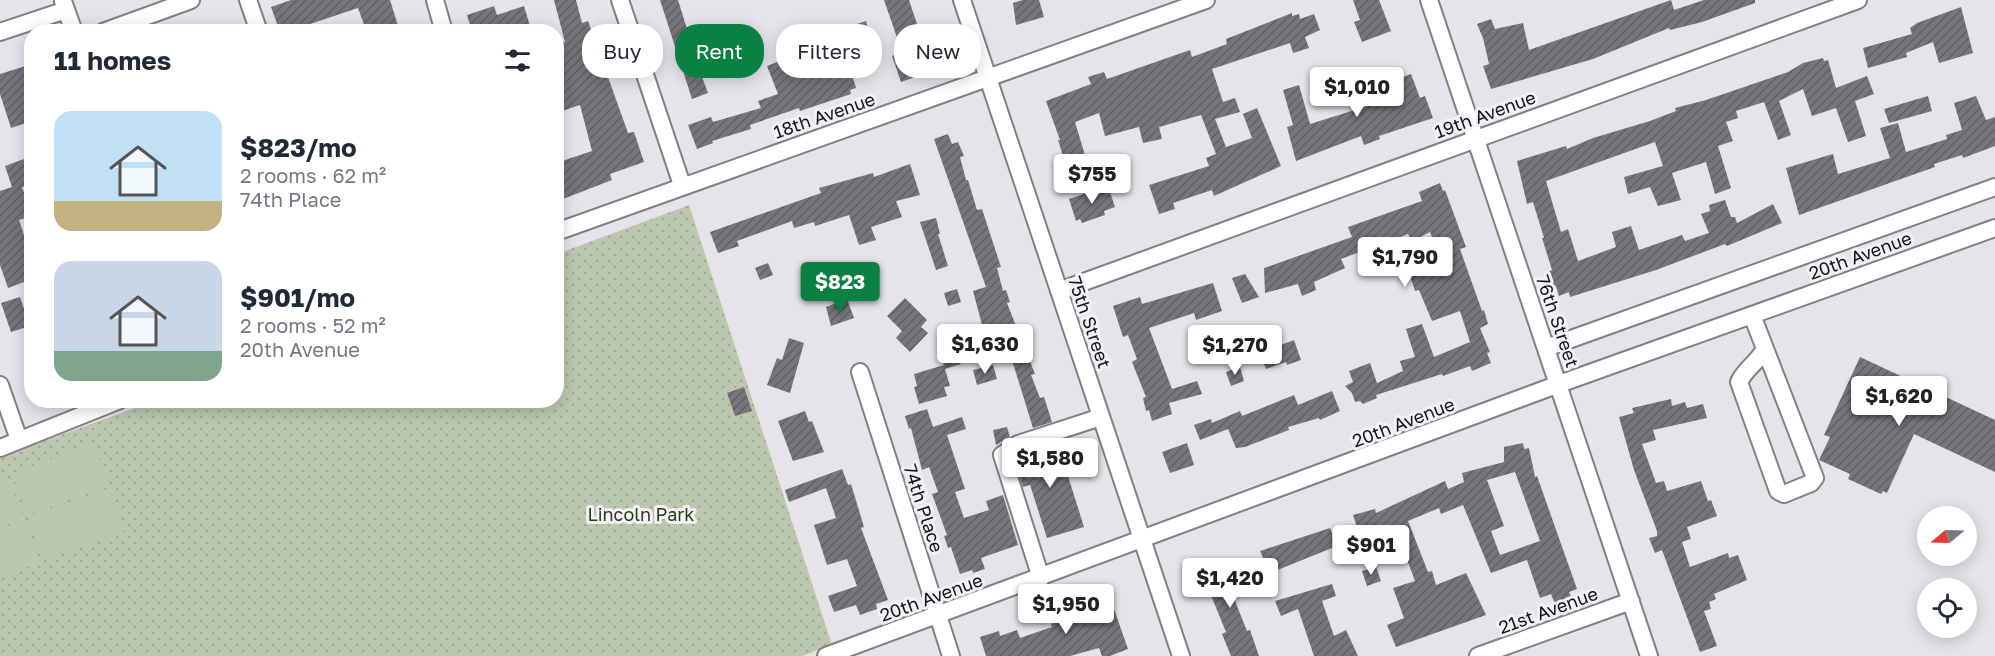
<!DOCTYPE html>
<html lang="en">
<head>
<meta charset="utf-8">
<style>
  :root { --surface:#fff; --page:#f2f2f3; --text:#1f2937; --muted:#747a83; --accent:#0b8043 }
  body { margin:0; font-family:"Golos Text",sans-serif; background:var(--page); color:var(--text); height:100vh; display:flex; flex-direction:column; font-size:22px; white-space:nowrap }
  * { box-sizing:border-box; margin:0 }
  p { font-size:20px; color:var(--muted) }
  .icon { flex:none; width:33px; height:33px; fill:none; stroke:currentColor; stroke-width:2; stroke-linecap:round; stroke-linejoin:round }
  .map { position:relative; flex:1; overflow:hidden }
  .sheet { position:absolute; left:24px; top:24px; width:540px; height:384px; display:flex; flex-direction:column; background:var(--surface); border-radius:24px; box-shadow:0 3px 15px #0003 }
  .sheet>* { flex:none }
  .banner { position:absolute; left:582px; top:24px; width:570px; height:54px; display:flex; gap:12px }
  .needle { width:39px; rotate:251deg }
  .fabs { position:absolute; left:1917px; top:506px; display:grid; gap:12px }
  .fabs a { display:grid; place-items:center; width:60px; height:60px; border-radius:50%; background:var(--surface); box-shadow:0 3px 15px #0003; font-size:30px }
  .price { position:absolute; translate:-50% -51px; padding:0 14px; border-radius:6px; background:#fff; color:#222; font-size:20px; line-height:39px; filter:drop-shadow(0 2px 3px #0008) }
  .price::after { content:''; position:absolute; left:50%; top:36px; width:18px; height:14px; margin-left:-9px; background:inherit; clip-path:polygon(0 0,100% 0,50% 100%) }
  .price.current { background:var(--accent); color:#fff }
  ul { padding:0; list-style:none }
  li { display:flex; align-items:center; gap:18px; height:150px; padding:0 30px }
  li span { display:grid; place-items:center; flex:none; width:168px; height:120px; border-radius:18px; color:#555 }
  li>.icon { margin-inline-start:auto }
  span .icon { width:72px; height:72px; fill:#fffc; stroke-width:1 }
  li b { font-size:26px }
  h2 { display:flex; justify-content:space-between; align-items:center; height:72px; padding:0 30px; font-size:26px }
  .chip { padding:0 21px; border-radius:24px; background:var(--surface); box-shadow:0 3px 15px #0003; font-size:21px; line-height:54px }
  .chip.current { background:var(--accent); color:#fff }
  .map>svg:first-child { display:block }
  .grass { fill:url(#grass-dots) }
  .pitch { fill:#bbc8af }
  .building { fill:url(#building-hatch); fill-rule:evenodd }
  .lines { fill:none; stroke-linecap:round; stroke-linejoin:round }
  .minor-casing { stroke:#827f85; stroke-width:20 }
  .minor { stroke:#fff; stroke-width:16 }
  .labels { text-anchor:middle; dominant-baseline:central; stroke-width:6; stroke-linejoin:round; paint-order:stroke }
  .street-label { font-size:18px; fill:#151316; stroke:#f3f0f8 }
  .park-label { font-size:18px; fill:#2a3d12; stroke:#f3f0f8 }
</style>
</head>
<body>
<div class="map">
<svg width="1995" height="656" viewBox="0 0 1995 656">
  <defs>
    <pattern id="grass-dots" width="8" height="8" patternUnits="userSpaceOnUse" patternTransform="scale(1.5)"><rect width="8" height="8" fill="#bbc8af"/><path d="M2 2h.1M6 6h.1" fill="none" stroke="#a0ab96" stroke-width="1.8" stroke-linecap="round"/></pattern>
    <pattern id="building-hatch" width="6" height="6" patternUnits="userSpaceOnUse" patternTransform="scale(1.5)"><rect width="6" height="6" fill="#78757c"/><path d="M-1 1l2-2M0 6l6-6M5 7l2-2" fill="none" stroke="#615f65"/></pattern>
  </defs>
  <rect width="100%" height="100%" fill="#e6e3ea"/>
  <path class="grass" d="M 689,205 L 832,645 L 802,656 L 0,656 L 0,457 L 154,401 L 556,400 L 557,254 Z"/>
  <path class="pitch" d="M 93,443 L 109,485 L 28,515 L 12,474 Z
    M 7,475 L 23,517 L 0,526 L 0,478 Z
    M 109,488 L 125,530 L 44,560 L 29,518 Z
    M 25,520 L 40,562 L 0,577 L 0,529 Z"/>
  <path class="building" d="M 291,0 L 390,0 L 400,32 L 383,32 L 381,25 L 366,30 L 358,8 L 304,26 L 306,32 L 280,32 L 271,7 Z
    M 554,0 L 576,0 L 582,23 L 588,21 L 628,133 L 634,132 L 644,162 L 610,174 L 612,180 L 563,199 L 556,181 L 556,163 L 592,151 L 580,105 L 556,113 L 556,45 L 565,42 Z
    M 660,0 L 678,0 L 692,45 L 701,65 L 698,66 L 708,93 L 692,99 Z
    M 884,0 L 909,0 L 918,27 L 914,29 L 932,71 L 901,82 L 892,56 L 902,52 Z
    M 1023,0 L 1039,0 L 1044,17 L 1016,25 L 1013,3 Z
    M 1353,0 L 1379,0 L 1391,31 L 1362,42 L 1354,22 L 1360,20 Z
    M 1671,0 L 1674,10 L 1704,0 L 1755,0 L 1755,3 L 1702,22 L 1670,30 L 1669,28 L 1593,59 L 1491,89 L 1483,66 L 1489,64 L 1483,38 L 1477,24 L 1491,19 L 1495,29 L 1523,23 L 1529,50 Z
    M 494,6 L 497,15 L 524,6 L 530,26 L 514,31 L 512,25 L 491,32 L 472,32 L 467,15 Z
    M 1961,7 L 1973,53 L 1939,63 L 1933,42 L 1906,53 L 1907,57 L 1868,68 L 1863,48 L 1912,34 L 1910,28 L 1917,23 Z
    M 1292,13 L 1292,16 L 1299,14 L 1300,19 L 1314,14 L 1320,30 L 1305,37 L 1309,48 L 1293,53 L 1290,43 L 1212,69 L 1223,102 L 1235,98 L 1240,112 L 1215,119 L 1226,147 L 1252,138 L 1243,114 L 1257,108 L 1281,166 L 1214,196 L 1212,190 L 1173,203 L 1175,209 L 1159,214 L 1149,185 L 1209,166 L 1206,158 L 1216,154 L 1201,115 L 1159,127 L 1162,139 L 1143,143 L 1139,127 L 1105,136 L 1099,113 L 1075,122 L 1087,162 L 1067,169 L 1058,140 L 1060,140 L 1046,101 L 1091,84 L 1088,77 L 1104,72 L 1107,79 L 1190,50 L 1192,57 L 1227,44 L 1226,39 Z
    M 866,21 L 870,36 L 856,40 L 851,26 Z
    M 809,38 L 821,76 L 850,68 L 856,88 L 850,90 L 851,94 L 800,111 L 799,108 L 750,125 L 751,129 L 712,141 L 713,143 L 697,149 L 688,125 L 711,117 L 713,122 L 761,108 L 758,101 L 778,94 L 767,66 L 795,55 L 792,44 Z
    M 1823,58 L 1824,61 L 1828,60 L 1836,88 L 1867,76 L 1874,94 L 1855,101 L 1866,136 L 1848,142 L 1836,108 L 1812,116 L 1803,89 L 1779,101 L 1791,135 L 1778,140 L 1764,102 L 1736,111 L 1738,118 L 1726,122 L 1733,141 L 1718,146 L 1731,188 L 1715,194 L 1706,162 L 1672,173 L 1681,200 L 1658,206 L 1650,187 L 1628,194 L 1624,177 L 1663,166 L 1655,142 L 1546,181 L 1561,232 L 1568,229 L 1578,261 L 1616,247 L 1612,232 L 1631,226 L 1639,250 L 1682,235 L 1685,241 L 1709,233 L 1701,214 L 1710,211 L 1709,205 L 1725,200 L 1731,217 L 1735,217 L 1737,223 L 1773,204 L 1782,223 L 1727,246 L 1725,244 L 1656,270 L 1570,297 L 1569,292 L 1559,296 L 1556,286 L 1552,288 L 1547,272 L 1552,270 L 1542,238 L 1544,238 L 1533,202 L 1527,204 L 1517,161 L 1566,146 L 1567,149 L 1593,138 L 1650,121 L 1676,111 L 1675,108 L 1706,100 L 1788,72 L 1803,63 Z
    M 32,64 L 32,121 L 11,128 L 0,94 L 0,74 Z
    M 1411,74 L 1420,98 L 1425,96 L 1433,118 L 1379,136 L 1380,139 L 1364,145 L 1361,136 L 1296,161 L 1287,127 L 1293,125 L 1283,90 L 1299,85 L 1310,124 L 1377,103 L 1369,83 L 1382,78 L 1384,84 Z
    M 1928,96 L 1932,111 L 1889,123 L 1884,109 Z
    M 1976,96 L 1986,120 L 1995,117 L 1995,146 L 1963,158 L 1962,155 L 1934,164 L 1935,167 L 1799,215 L 1786,168 L 1833,154 L 1838,174 L 1890,158 L 1880,128 L 1898,123 L 1906,152 L 1947,139 L 1946,135 L 1962,130 L 1954,103 Z
    M 948,134 L 952,144 L 958,142 L 964,156 L 960,157 L 966,180 L 968,180 L 977,210 L 982,209 L 1001,267 L 997,268 L 1003,291 L 1006,290 L 1010,302 L 1007,303 L 1035,374 L 1031,375 L 1040,398 L 1044,397 L 1052,422 L 1033,428 L 1007,344 L 990,349 L 985,336 L 973,291 L 986,287 L 934,139 Z
    M 32,156 L 32,184 L 22,187 L 32,216 L 19,220 L 31,256 L 27,257 L 32,279 L 8,288 L 0,265 L 0,191 L 12,187 L 5,166 Z
    M 910,164 L 920,195 L 896,201 L 902,217 L 871,227 L 876,240 L 859,245 L 849,215 L 815,226 L 814,222 L 794,228 L 792,221 L 737,241 L 739,246 L 718,253 L 710,232 L 821,193 L 819,188 L 873,173 L 874,177 Z
    M 1440,183 L 1443,191 L 1445,190 L 1466,247 L 1460,249 L 1482,311 L 1484,310 L 1488,324 L 1480,328 L 1490,352 L 1487,353 L 1491,363 L 1472,371 L 1470,366 L 1443,376 L 1442,374 L 1376,395 L 1377,398 L 1363,404 L 1360,401 L 1355,402 L 1352,393 L 1345,386 L 1353,382 L 1349,371 L 1370,363 L 1377,383 L 1403,371 L 1400,361 L 1415,357 L 1406,329 L 1422,324 L 1434,357 L 1470,342 L 1460,311 L 1432,321 L 1419,290 L 1415,291 L 1409,273 L 1442,262 L 1430,232 L 1412,241 L 1408,234 L 1341,259 L 1345,268 L 1314,282 L 1316,290 L 1302,296 L 1298,284 L 1265,293 L 1264,268 L 1352,237 L 1348,227 L 1422,201 L 1419,192 Z
    M 1108,186 L 1115,207 L 1104,211 L 1105,215 L 1082,223 L 1080,219 L 1076,221 L 1069,199 Z
    M 936,218 L 940,234 L 938,234 L 948,266 L 936,270 L 920,222 Z
    M 768,263 L 773,275 L 760,280 L 755,268 Z
    M 1245,274 L 1259,297 L 1242,303 L 1232,278 Z
    M 1213,283 L 1222,311 L 1196,320 L 1194,313 L 1149,328 L 1172,389 L 1197,381 L 1202,394 L 1169,403 L 1172,414 L 1152,421 L 1149,410 L 1146,411 L 1143,398 L 1146,397 L 1132,362 L 1137,359 L 1128,335 L 1123,337 L 1113,306 L 1140,297 L 1142,304 Z
    M 957,289 L 961,302 L 948,306 L 944,293 Z
    M 20,297 L 30,326 L 11,332 L 1,303 Z
    M 905,298 L 927,320 L 921,327 L 928,333 L 910,352 L 896,338 L 902,331 L 887,316 Z
    M 847,299 L 854,318 L 831,326 L 826,307 Z
    M 789,338 L 804,343 L 790,393 L 767,385 L 777,358 L 782,360 Z
    M 1294,340 L 1301,360 L 1287,365 L 1286,362 L 1266,369 L 1260,353 Z
    M 951,355 L 961,364 L 945,369 L 950,386 L 944,387 L 947,396 L 919,404 L 914,387 L 917,386 L 914,374 L 944,365 L 941,358 Z
    M 1860,357 L 1995,420 L 1995,472 L 1914,434 L 1887,493 L 1883,491 L 1881,494 L 1848,479 L 1850,474 L 1819,460 L 1830,437 L 1824,435 Z
    M 993,365 L 997,379 L 977,385 L 973,370 Z
    M 1240,367 L 1244,381 L 1231,386 L 1226,372 Z
    M 744,387 L 752,411 L 735,416 L 727,393 Z
    M 1332,391 L 1340,411 L 1320,420 L 1319,418 L 1288,427 L 1289,430 L 1245,447 L 1236,448 L 1228,429 L 1200,440 L 1194,425 L 1211,419 L 1212,423 L 1240,411 L 1242,416 L 1294,395 L 1298,405 Z
    M 1671,399 L 1672,406 L 1685,402 L 1687,408 L 1703,404 L 1707,418 L 1653,430 L 1656,440 L 1642,444 L 1656,483 L 1664,481 L 1667,491 L 1701,481 L 1708,501 L 1711,500 L 1717,516 L 1687,527 L 1691,539 L 1682,542 L 1690,567 L 1728,553 L 1729,558 L 1738,555 L 1747,580 L 1714,594 L 1716,599 L 1709,602 L 1711,609 L 1704,611 L 1717,646 L 1700,652 L 1662,550 L 1655,553 L 1649,538 L 1657,536 L 1657,531 L 1634,470 L 1619,417 L 1634,413 L 1632,408 Z
    M 927,409 L 933,427 L 962,417 L 966,429 L 947,435 L 965,489 L 955,492 L 964,518 L 989,510 L 986,501 L 1003,495 L 1018,545 L 981,558 L 985,569 L 973,573 L 972,570 L 960,574 L 951,547 L 948,548 L 944,536 L 947,535 L 932,494 L 938,492 L 929,467 L 922,470 L 911,428 L 909,429 L 905,416 Z
    M 805,411 L 809,422 L 812,421 L 824,452 L 793,461 L 778,421 Z
    M 1007,427 L 1010,437 L 996,445 L 993,430 Z
    M 1060,441 L 1063,460 L 1084,527 L 1047,538 L 1030,485 L 1023,487 L 1014,459 L 1023,454 Z
    M 1187,443 L 1194,465 L 1170,473 L 1162,452 Z
    M 1523,443 L 1524,449 L 1529,448 L 1535,477 L 1537,476 L 1577,589 L 1569,592 L 1572,598 L 1555,604 L 1551,594 L 1540,598 L 1527,560 L 1491,573 L 1463,505 L 1441,514 L 1439,508 L 1408,521 L 1428,572 L 1432,571 L 1436,585 L 1466,573 L 1486,615 L 1396,647 L 1387,625 L 1404,618 L 1393,588 L 1415,581 L 1396,530 L 1372,537 L 1370,531 L 1359,534 L 1353,515 L 1375,509 L 1376,513 L 1445,481 L 1448,489 L 1464,482 L 1462,473 L 1504,462 L 1504,447 ZM 1515,472 L 1540,541 L 1500,555 L 1491,531 L 1504,526 L 1487,480 Z
    M 842,469 L 848,485 L 851,484 L 864,527 L 861,528 L 888,600 L 876,604 L 877,609 L 860,615 L 856,605 L 834,612 L 828,596 L 857,586 L 847,559 L 827,565 L 814,525 L 836,518 L 826,488 L 789,502 L 785,490 Z
    M 1330,528 L 1337,546 L 1270,573 L 1260,551 Z
    M 1232,558 L 1240,581 L 1235,583 L 1239,594 L 1233,596 L 1247,631 L 1250,630 L 1259,656 L 1231,656 L 1222,634 L 1226,632 L 1210,593 L 1214,592 L 1205,569 Z
    M 1376,567 L 1381,581 L 1367,586 L 1362,571 Z
    M 1332,584 L 1336,596 L 1322,601 L 1334,636 L 1346,630 L 1358,656 L 1314,656 L 1298,609 L 1281,616 L 1275,601 Z
    M 1107,589 L 1128,649 L 1110,656 L 1102,656 L 1099,648 L 1070,656 L 986,656 L 980,637 L 999,631 L 1000,636 L 1017,630 L 1020,638 L 1052,627 L 1051,624 L 1087,612 L 1084,604 L 1097,598 L 1095,593 Z"/>
  <g class="lines">
    <defs>
      <path id="minor" d="M 248,0 L 259,32
        M 435,0 L 444,32
        M 620,0 L 682,185
        M 962,0 L 1181,656
        M 1429,0 L 1649,656
        M 63,1 L 74,32
        M 0,32 L 66,10
        M 103,32 L 191,0
        M 556,232 L 1206,0
        M 1059,291 L 1858,0
        M 1752,315 L 1815,478 L 1811,483 L 1784,494 L 1778,491 L 1739,382 C 1745,369 1757,363 1764,350
        M 1546,348 L 1995,187
        M 860,372 L 951,656
        M 0,385 L 19,440
        M 0,448 L 120,400
        M 1041,578 L 1002,455 L 1018,444 L 1101,417
        M 826,656 L 1559,384 L 1995,228
        M 1478,656 L 1631,601"/>
    </defs>
    <use href="#minor" class="minor-casing"/>
    <use href="#minor" class="minor"/>
  </g>
  <g class="labels">
    <g class="street-label">
      <text transform="translate(1485 114) rotate(-20)">19th Avenue</text>
      <text transform="translate(824 115) rotate(-19)">18th Avenue</text>
      <text transform="translate(1860 255) rotate(-20)">20th Avenue</text>
      <text transform="translate(1558 321) rotate(71)">76th Street</text>
      <text transform="translate(1090 322) rotate(71)">75th Street</text>
      <text transform="translate(1403 422) rotate(-21)">20th Avenue</text>
      <text transform="translate(924 508) rotate(72)">74th Place</text>
      <text transform="translate(931 597) rotate(-20)">20th Avenue</text>
      <text transform="translate(1548 610) rotate(-20)">21st Avenue</text>
    </g>
    <g class="park-label">
      <text x="641" y="514">Lincoln Park</text>
    </g>
  </g>
</svg>
<div class="fabs">
<a><svg class="needle" viewBox="-14 -14 28 28"><path d="M0-13l5 13h-10z" fill="#e53935"/><path d="M0 13l5-13h-10z" fill="#747a83"/></svg></a>
<a><svg class="icon" aria-label="locate" viewBox="0 0 24 24"><circle cx="12" cy="12" r="6"/><path d="M12 2v4M12 18v4M2 12h4M18 12h4"/></svg></a>
</div>
<b class="price" style="left:1357px;top:118px">$1,010</b>
<b class="price" style="left:1092px;top:205px">$755</b>
<b class="price" style="left:1405px;top:288px">$1,790</b>
<b class="price current" style="left:840px;top:313px">$823</b>
<b class="price" style="left:985px;top:375px">$1,630</b>
<b class="price" style="left:1235px;top:376px">$1,270</b>
<b class="price" style="left:1899px;top:427px">$1,620</b>
<b class="price" style="left:1050px;top:489px">$1,580</b>
<b class="price" style="left:1371px;top:576px">$901</b>
<b class="price" style="left:1230px;top:609px">$1,420</b>
<b class="price" style="left:1066px;top:635px">$1,950</b>
<div class="banner">
<a class="chip">Buy</a>
<a class="chip current">Rent</a>
<a class="chip">Filters</a>
<a class="chip">New</a>
</div>
<section class="sheet">
<h2>11 homes<svg class="icon" aria-label="filters" viewBox="0 0 24 24"><path d="M4 7h16M4 17h16"/><circle cx="9" cy="7" r="2"/><circle cx="15" cy="17" r="2"/></svg></h2>
<ul>
<li><span style="background:linear-gradient(#bfe0f5 75%,#c2b280 0)"><svg class="icon" aria-label="home" viewBox="0 0 24 24"><path d="M3 11l9-7 9 7M6 9v11h12V9"/></svg></span><div><b>$823/mo</b><p>2 rooms · 62 m²</p><p>74th Place</p></div></li>
<li><span style="background:linear-gradient(#c9d6e8 75%,#7fa58c 0)"><svg class="icon" aria-label="home" viewBox="0 0 24 24"><path d="M3 11l9-7 9 7M6 9v11h12V9"/></svg></span><div><b>$901/mo</b><p>2 rooms · 52 m²</p><p>20th Avenue</p></div></li>
</ul>
</section>
</div>
</body>
</html>
